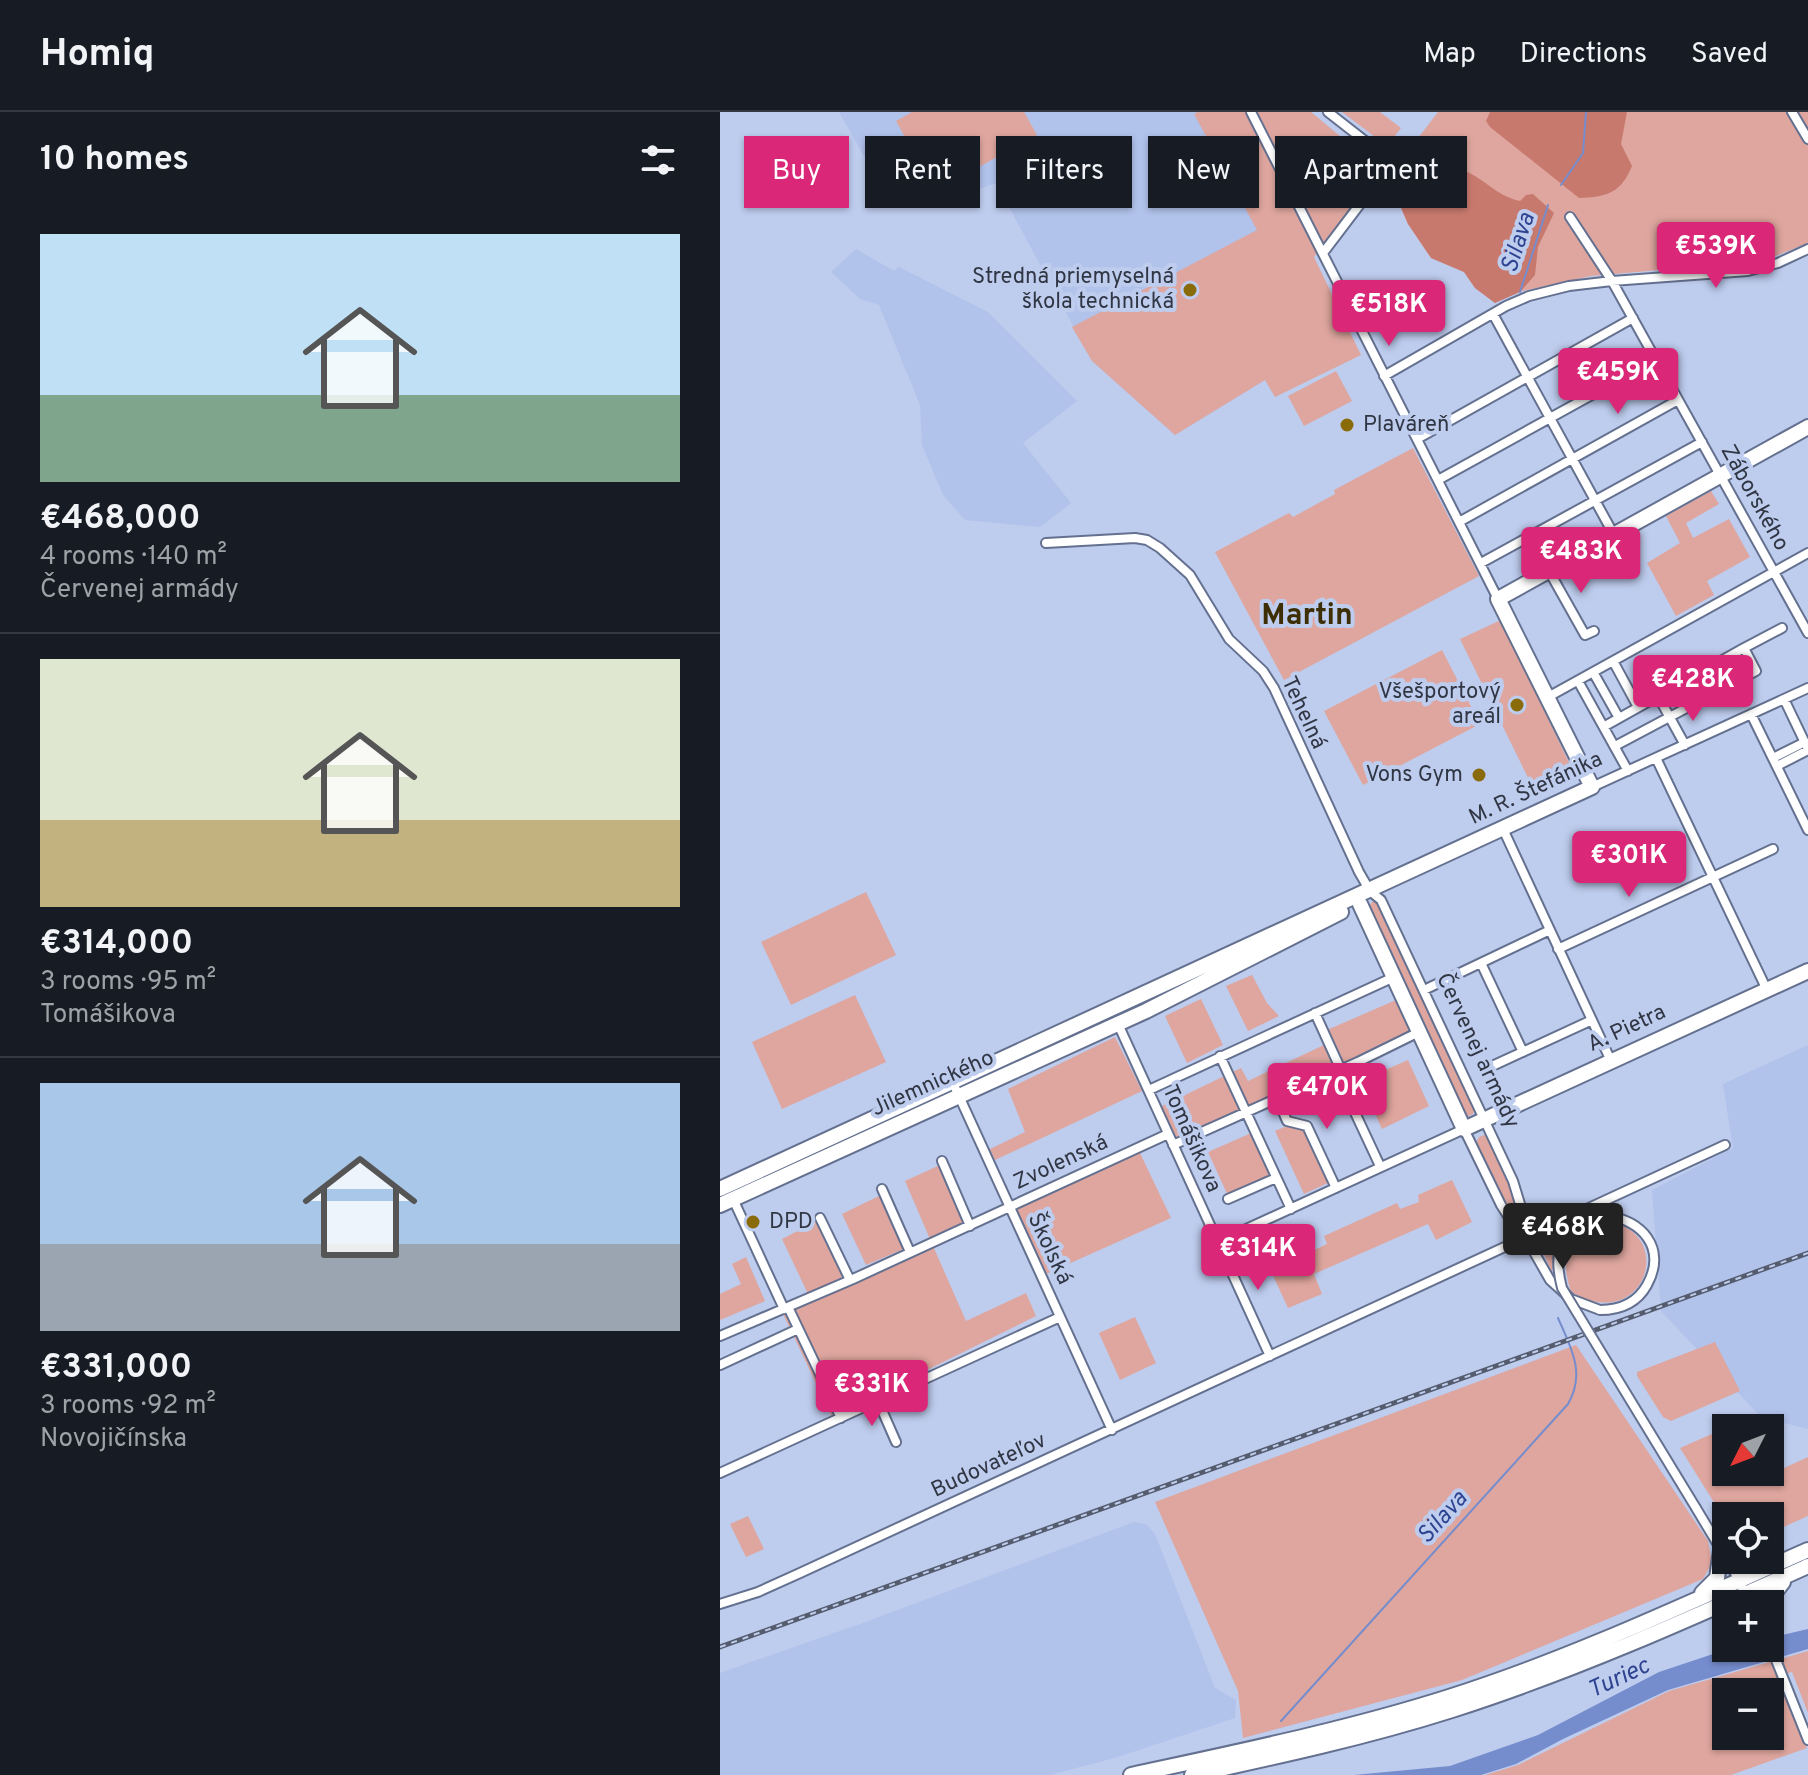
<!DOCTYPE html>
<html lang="en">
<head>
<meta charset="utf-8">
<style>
  :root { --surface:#171b24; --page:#20242c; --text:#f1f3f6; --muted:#9ea1a6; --line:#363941; --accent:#db2777 }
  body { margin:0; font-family:Overpass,sans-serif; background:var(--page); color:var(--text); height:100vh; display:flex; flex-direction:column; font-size:30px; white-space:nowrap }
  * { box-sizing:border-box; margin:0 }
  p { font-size:26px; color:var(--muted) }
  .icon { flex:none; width:44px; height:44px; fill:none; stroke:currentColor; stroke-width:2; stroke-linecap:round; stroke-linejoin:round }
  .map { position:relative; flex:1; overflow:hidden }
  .details { display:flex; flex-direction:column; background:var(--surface); width:720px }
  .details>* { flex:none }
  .top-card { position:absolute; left:24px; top:24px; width:760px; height:72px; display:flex; gap:16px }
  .needle { width:52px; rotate:228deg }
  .tools { position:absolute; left:992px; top:1302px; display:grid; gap:16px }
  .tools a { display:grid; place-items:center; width:72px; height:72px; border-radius:0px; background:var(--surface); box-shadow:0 2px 6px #0004; font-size:40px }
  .price { position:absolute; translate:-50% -68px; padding:0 18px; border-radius:8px; background:var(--accent); color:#fff; font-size:26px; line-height:52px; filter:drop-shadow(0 2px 4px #0008) }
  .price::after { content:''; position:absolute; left:50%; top:48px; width:24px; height:18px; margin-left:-12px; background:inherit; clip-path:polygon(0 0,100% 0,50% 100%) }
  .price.selected { background:#222; color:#fff }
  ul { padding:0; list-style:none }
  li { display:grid; align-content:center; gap:16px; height:424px; padding:0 40px }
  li+li { border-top:2px solid var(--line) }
  li span { display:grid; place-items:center; height:248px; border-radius:0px; color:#555 }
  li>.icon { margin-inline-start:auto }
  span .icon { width:144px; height:144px; fill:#fffc; stroke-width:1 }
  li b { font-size:34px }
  h2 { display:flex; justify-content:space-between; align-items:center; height:96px; padding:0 40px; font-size:34px }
  .pill { padding:0 28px; border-radius:0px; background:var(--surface); box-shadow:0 2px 6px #0004; font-size:28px; line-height:72px }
  .pill.selected { background:var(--accent); color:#fff }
  header { display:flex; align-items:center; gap:48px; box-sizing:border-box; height:112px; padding:0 40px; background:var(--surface); border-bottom:2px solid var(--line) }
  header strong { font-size:38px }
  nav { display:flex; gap:44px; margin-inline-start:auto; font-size:28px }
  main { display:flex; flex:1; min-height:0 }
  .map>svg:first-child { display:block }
  .built { fill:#b1c2eb }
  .green { fill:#dea69e; fill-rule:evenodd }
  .forest { fill:#c8796e }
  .water { fill:#758ccd }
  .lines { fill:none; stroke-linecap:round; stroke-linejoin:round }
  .stream { stroke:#758ccd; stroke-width:2 }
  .minor-casing { stroke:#64708f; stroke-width:12 }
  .primary-casing { stroke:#64708f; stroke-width:18 }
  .minor { stroke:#fff; stroke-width:8 }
  .primary { stroke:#fff; stroke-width:14 }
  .rail-casing { stroke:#545c6e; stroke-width:5 }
  .rail { stroke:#beccee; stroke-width:2; stroke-dasharray:6; stroke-linecap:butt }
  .minor-bridge-casing { stroke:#64708f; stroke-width:12; stroke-linecap:butt }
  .minor-bridge { stroke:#fff; stroke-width:8 }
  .poi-dot { fill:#8a6b0a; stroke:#beccee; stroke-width:3 }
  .labels { text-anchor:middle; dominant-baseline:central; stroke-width:8; stroke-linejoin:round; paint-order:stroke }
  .poi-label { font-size:22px; fill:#303643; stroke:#beccee; text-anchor:end }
  .street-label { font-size:22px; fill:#303643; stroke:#beccee }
  .water-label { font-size:24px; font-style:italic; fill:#2e4491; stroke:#beccee }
  .district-label { font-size:30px; font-weight:bold; fill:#3d2e04; stroke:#beccee }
</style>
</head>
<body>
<header>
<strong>Homiq</strong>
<nav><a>Map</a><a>Directions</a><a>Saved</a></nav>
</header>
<main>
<section class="details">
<h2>10 homes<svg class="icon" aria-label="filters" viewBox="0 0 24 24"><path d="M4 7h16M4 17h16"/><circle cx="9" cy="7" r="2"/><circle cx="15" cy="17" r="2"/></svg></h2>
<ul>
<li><span style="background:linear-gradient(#bfe0f5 65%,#7fa58c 0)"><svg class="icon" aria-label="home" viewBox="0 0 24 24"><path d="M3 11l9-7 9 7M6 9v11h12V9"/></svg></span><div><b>€468,000</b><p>4 rooms · 140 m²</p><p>Červenej armády</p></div></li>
<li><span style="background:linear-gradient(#dfe7d0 65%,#c2b280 0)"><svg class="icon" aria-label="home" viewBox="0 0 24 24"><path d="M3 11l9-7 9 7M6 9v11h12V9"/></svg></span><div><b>€314,000</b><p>3 rooms · 95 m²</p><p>Tomášikova</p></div></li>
<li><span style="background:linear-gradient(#a9c7e8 65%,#9aa5b1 0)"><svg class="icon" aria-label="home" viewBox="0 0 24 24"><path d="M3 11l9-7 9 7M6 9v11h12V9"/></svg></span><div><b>€331,000</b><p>3 rooms · 92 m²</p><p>Novojičínska</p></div></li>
</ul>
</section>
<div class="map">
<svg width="1088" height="1663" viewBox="0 0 1088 1663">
  <rect width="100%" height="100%" fill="#beccee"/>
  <path class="built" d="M 119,0 L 521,0 L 588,141 L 555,285 L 545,268 L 455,323 L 372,249 L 276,71 L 214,92 L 202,92 L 162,76 Z
    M 136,137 L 174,159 L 179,155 L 268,200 L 357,289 L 303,331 L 351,391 L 320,415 L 245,408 L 223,383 L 202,333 L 200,293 L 159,193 L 140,187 L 111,160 Z
    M 1088,933 L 1088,1317 L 1041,1305 L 941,1199 L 932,1078 L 1013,1036 L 1003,972 Z
    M 414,1410 L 426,1412 L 435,1422 L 495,1576 L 516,1588 L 515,1606 L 398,1645 L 330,1663 L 0,1663 L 0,1561 L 140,1512 Z"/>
  <path class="green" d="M 192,0 L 304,0 L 317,23 L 215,79 L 176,9 Z
    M 478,0 L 591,0 L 661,58 L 594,145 L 641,243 L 555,285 L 545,268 L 455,323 L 372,249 L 352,215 L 537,118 L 474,2 Z
    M 622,0 L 660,0 L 681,16 L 667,34 Z
    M 718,0 L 1088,0 L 1088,131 L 1043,149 L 871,164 L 794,181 L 775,191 L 755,176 L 744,160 L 711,146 L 688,112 L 671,73 L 682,47 Z
    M 616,259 L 632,289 L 584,314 L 568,284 Z
    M 693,336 L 759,464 L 564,568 L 495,440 L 569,401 L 573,405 L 615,382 L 614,378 Z
    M 991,379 L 999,392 L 966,411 L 973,426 L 1009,407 L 1030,445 L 987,469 L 994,483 L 956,504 L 927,451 L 960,431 L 946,404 Z
    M 781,508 L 853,659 L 814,678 L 740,527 Z
    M 722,538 L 760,612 L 643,673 L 604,599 Z
    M 146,780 L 176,843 L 71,893 L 41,830 Z
    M 653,789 L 659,793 L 754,997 L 753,1002 L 746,1005 L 742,1001 L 648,795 Z
    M 532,863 L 547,891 L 559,904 L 528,919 L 506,874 Z
    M 135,883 L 166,950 L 62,997 L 32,930 Z
    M 481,887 L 503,933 L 467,951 L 445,904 Z
    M 676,888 L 692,920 L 623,953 L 607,918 Z
    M 395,925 L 422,979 L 275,1048 L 270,1037 L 305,1020 L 288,977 Z
    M 606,932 L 616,956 L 599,965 L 595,956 L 556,973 L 559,982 L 455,1028 L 440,995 L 521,956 L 528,969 Z
    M 688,948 L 709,994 L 662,1017 L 640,969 Z
    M 581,1008 L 610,1070 L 584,1082 L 555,1019 Z
    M 536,1019 L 556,1067 L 509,1086 L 488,1040 Z
    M 764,1023 L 767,1025 L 795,1087 L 805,1120 L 785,1091 L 756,1031 L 759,1025 Z
    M 419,1039 L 451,1106 L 326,1162 L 296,1097 Z
    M 220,1053 L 244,1111 L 210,1127 L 185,1069 Z
    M 732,1068 L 752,1110 L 716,1128 L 708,1112 L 594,1162 L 602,1182 L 568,1196 L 544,1144 L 577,1129 L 584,1143 L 607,1132 L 604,1124 L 677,1091 L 680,1097 L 699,1090 L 698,1083 Z
    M 163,1082 L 186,1136 L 146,1153 L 122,1102 Z
    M 99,1108 L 125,1164 L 88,1182 L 62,1127 Z
    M 884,1109 C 959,1117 926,1224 851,1180 C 840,1145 843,1118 884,1109 Z
    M 850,1110 L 834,1136 L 832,1161 L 824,1142 L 826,1141 L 823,1127 Z
    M 213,1134 L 246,1209 L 306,1181 L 316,1204 L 112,1305 L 63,1202 Z
    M 26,1145 L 45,1189 L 0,1208 L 0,1182 L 21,1172 L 12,1152 Z
    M 415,1205 L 436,1251 L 400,1268 L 379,1221 Z
    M 995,1230 L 1020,1279 L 951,1309 L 943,1305 L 917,1264 L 917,1260 Z
    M 856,1233 L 988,1429 L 992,1451 L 983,1467 L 742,1568 L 523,1626 L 518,1579 L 435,1390 Z
    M 1003,1317 L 1006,1324 L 1006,1360 L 1019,1360 L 1025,1374 L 1088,1345 L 1088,1404 L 1050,1421 L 1050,1404 L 1006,1404 L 1005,1408 L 960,1336 Z
    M 28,1404 L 44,1437 L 26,1445 L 10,1412 Z
    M 1088,1539 L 1088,1601 L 1072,1560 L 1058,1564 L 1087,1636 L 1011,1663 L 765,1663 L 798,1653 L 949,1579 ZM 1006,1580 L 1050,1580 L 1050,1624 L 1006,1624 Z"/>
  <path class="forest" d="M 770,0 L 907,0 L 901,32 L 912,54 C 901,81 887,85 859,86 L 770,15 L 766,9 Z
    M 686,42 C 709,46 734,52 755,64 C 771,74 781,85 800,89 L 806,83 L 813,82 L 834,101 L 818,135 L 815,163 L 800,180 L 775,191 L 755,176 L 744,160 L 711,146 L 688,112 L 671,73 Z"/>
  <path class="water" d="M 1088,1517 L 1088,1537 L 948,1578 L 843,1627 L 796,1652 L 761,1663 L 634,1663 L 730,1654 L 818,1623 L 939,1560 L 1011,1536 L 1050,1536 L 1050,1526 Z"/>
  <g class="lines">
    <path class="stream" d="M 841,73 L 863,41 L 866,0
      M 800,180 L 828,93
      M 561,1609 L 848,1292 C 866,1261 851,1236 838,1206"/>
    <defs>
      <path id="minor" d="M 531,0 L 778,487
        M 1072,0 L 1088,27
        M 850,105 L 892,169 L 1088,521
        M 603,141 L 672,50 L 608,0
        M 773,202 L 894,423
        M 664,264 L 786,194 L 809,184 L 849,174 L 892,169 L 1028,159 L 1058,151 L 1088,137
        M 697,327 L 913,206
        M 718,368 L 935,248
        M 739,410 L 958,288
        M 326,431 L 415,426 L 427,428 L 440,436 L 470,463 L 509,527 L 543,559 L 554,576 L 639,760 L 650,779 L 661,788 L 793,1069 L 808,1118 L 806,1126
        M 761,451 L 982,330
        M 829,459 L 865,523 L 874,519
        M 893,549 L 918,595
        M 873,560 L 899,606
        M 858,569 L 908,659
        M 938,584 L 965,633
        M 828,585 L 1088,441
        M 1064,587 L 1088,637
        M 1031,602 L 1088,718
        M 885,614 L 1024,536
        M 895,634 L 1036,559 L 1024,536 L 1062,516
        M 936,646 L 1047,878
        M 1053,646 L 1085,630
        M 1057,654 L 1088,638
        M 872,675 L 1088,576
        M 783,717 L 891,949
        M 838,837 L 1053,737
        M 761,851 L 803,940
        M 704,878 L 830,818
        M 595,901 L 621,958
        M 398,912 L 550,1244
        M 500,944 L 571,1097
        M 770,955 L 872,908
        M 616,960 L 660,1054
        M 233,971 L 392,1318
        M 429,978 L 674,865
        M 557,986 L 567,1009 L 587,1014 L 616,1076
        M 453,1033 L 638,950 L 699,920
        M 222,1049 L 250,1114
        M 162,1077 L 190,1140
        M 13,1087 L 64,1197
        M 508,1087 L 556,1066
        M 100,1106 L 130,1168
        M 498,1130 L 744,1017 L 781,1093 L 799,1121 L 806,1126 L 830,1168 L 851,1187 L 880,1198
        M 68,1195 L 121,1306
        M 0,1224 L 133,1167 L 448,1022
        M 0,1253 L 78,1217
        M 158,1289 L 176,1330
        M 0,1361 L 340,1205
        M 976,1396 L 1003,1441
        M 1008,1448 L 1031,1492
        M 0,1492 L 38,1480 L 80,1461 L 1005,1033
        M 1050,1533 L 1088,1628"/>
      <path id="primary" d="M 640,792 L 744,1017 L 1088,859
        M 0,1077 L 872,675 L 778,487 L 1088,315
        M 0,1093 L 426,899 L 621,800
        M 1017,1448 L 1030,1453 L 1048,1454
        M 982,1481 L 997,1466 L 1001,1438 L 1006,1441
        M 1046,1492 L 1063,1470
        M 411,1663 C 517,1640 625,1618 729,1585 C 852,1546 970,1490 1088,1438
        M 472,1663 C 560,1644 647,1625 732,1598 C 854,1559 972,1506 1088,1454"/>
    </defs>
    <use href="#minor" class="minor-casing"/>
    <use href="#primary" class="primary-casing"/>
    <use href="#minor" class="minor"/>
    <use href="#primary" class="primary"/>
    <defs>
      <path id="rail" d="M 0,1535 L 1088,1141"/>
    </defs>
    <use href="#rail" class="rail-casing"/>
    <use href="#rail" class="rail"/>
    <defs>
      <path id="minor-bridge" d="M 880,1198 C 900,1198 917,1191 927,1173 C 969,1097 813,1065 842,1176 L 976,1396"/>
    </defs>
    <use href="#minor-bridge" class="minor-bridge-casing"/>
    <use href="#minor-bridge" class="minor-bridge"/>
  </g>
  <g class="poi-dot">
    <circle cx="470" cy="178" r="8"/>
    <circle cx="627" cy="313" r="8"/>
    <circle cx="797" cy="593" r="8"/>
    <circle cx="759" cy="663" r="8"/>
    <circle cx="33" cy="1110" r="8"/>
  </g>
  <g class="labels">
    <g class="poi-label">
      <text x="454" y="165">Stredná priemyselná<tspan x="454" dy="25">škola technická</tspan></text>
      <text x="643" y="313" text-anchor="start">Plaváreň</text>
      <text x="781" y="580">Všešportový<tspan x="781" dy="25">areál</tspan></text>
      <text x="743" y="663">Vons Gym</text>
      <text x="49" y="1110" text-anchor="start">DPD</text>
    </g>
    <g class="street-label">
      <text transform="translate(1034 386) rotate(61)">Záborského</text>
      <text transform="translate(583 601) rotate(65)">Tehelná</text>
      <text transform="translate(816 677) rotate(-25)">M. R. Štefánika</text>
      <text transform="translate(907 917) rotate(-25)">A. Pietra</text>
      <text transform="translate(757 939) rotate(65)">Červenej armády</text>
      <text transform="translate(213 972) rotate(-24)">Jilemnického</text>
      <text transform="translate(471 1027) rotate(66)">Tomášikova</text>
      <text transform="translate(341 1051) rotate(-25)">Zvolenská</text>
      <text transform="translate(329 1137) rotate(65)">Školská</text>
      <text transform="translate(269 1354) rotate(-25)">Budovateľov</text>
    </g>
    <g class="water-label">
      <text transform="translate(799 131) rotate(-72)">Silava</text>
      <text transform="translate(723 1406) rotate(-48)">Silava</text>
      <text transform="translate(899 1567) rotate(-25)">Turiec</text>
    </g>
    <g class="district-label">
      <text x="587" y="504">Martin</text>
    </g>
  </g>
</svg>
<div class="tools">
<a><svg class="needle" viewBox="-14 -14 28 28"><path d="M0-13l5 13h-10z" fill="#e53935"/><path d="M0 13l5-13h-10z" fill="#9ea1a6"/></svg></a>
<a><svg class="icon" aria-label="locate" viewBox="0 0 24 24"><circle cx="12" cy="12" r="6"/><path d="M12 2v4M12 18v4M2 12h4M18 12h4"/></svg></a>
<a>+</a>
<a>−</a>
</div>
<b class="price" style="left:996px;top:178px">€539K</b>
<b class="price" style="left:669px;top:236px">€518K</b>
<b class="price" style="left:898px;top:304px">€459K</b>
<b class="price" style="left:861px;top:483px">€483K</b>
<b class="price" style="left:973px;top:611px">€428K</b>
<b class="price" style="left:909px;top:787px">€301K</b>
<b class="price" style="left:607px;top:1019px">€470K</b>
<b class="price selected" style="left:843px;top:1159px">€468K</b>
<b class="price" style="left:538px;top:1180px">€314K</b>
<b class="price" style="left:152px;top:1316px">€331K</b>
<div class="top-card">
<a class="pill selected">Buy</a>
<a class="pill">Rent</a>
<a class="pill">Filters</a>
<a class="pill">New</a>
<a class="pill">Apartment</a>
</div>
</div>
</main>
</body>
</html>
